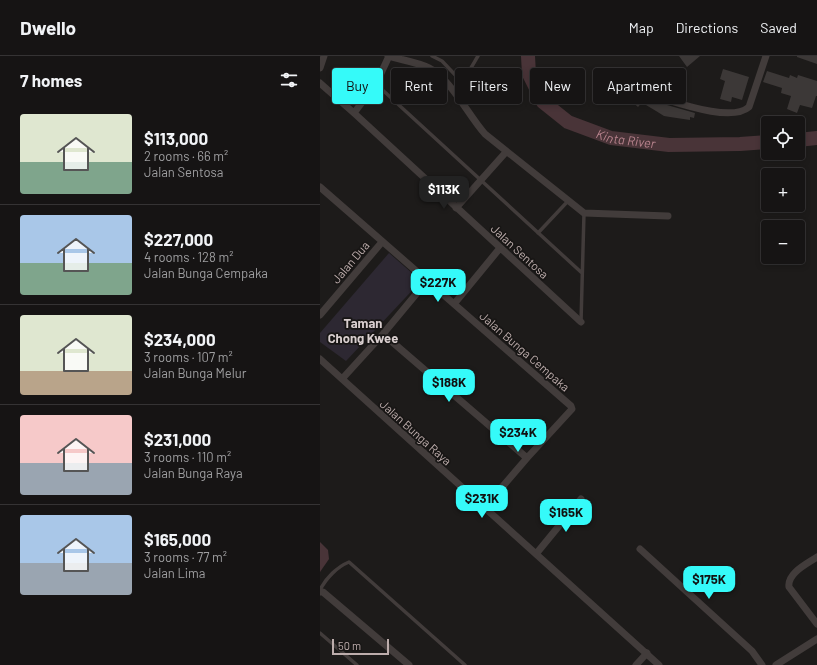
<!DOCTYPE html>
<html lang="en">
<head>
<meta charset="utf-8">
<style>
  :root { --surface:#161414; --page:#232122; --text:#f1f3f6; --muted:#9e9ea0; --line:#353334; --accent:#35faf9 }
  body { margin:0; font-family:Barlow,sans-serif; background:var(--page); color:var(--text); height:100vh; display:flex; flex-direction:column; font-size:15px; white-space:nowrap }
  * { box-sizing:border-box; margin:0 }
  p { font-size:13px; color:var(--muted) }
  .icon { flex:none; width:22px; height:22px; fill:none; stroke:currentColor; stroke-width:2; stroke-linecap:round; stroke-linejoin:round }
  .map { position:relative; flex:1; overflow:hidden }
  .panel { display:flex; flex-direction:column; background:var(--surface); width:320px }
  .panel>* { flex:none }
  .hud { position:absolute; left:12px; top:12px; width:380px; height:36px; display:flex; gap:8px }
  .tools { position:absolute; left:441px; top:60px; display:grid; gap:8px }
  .tools a { display:grid; place-items:center; width:44px; height:44px; border-radius:4px; background:var(--surface); box-shadow:0 2px 6px #0003,0 0 0 1px var(--line); font-size:20px }
  .scale { position:absolute; left:12px; bottom:10px; width:57px; box-sizing:border-box; padding-left:4px; border:2px solid #bdadac; border-top:0; font-size:11px; line-height:14px; white-space:nowrap; color:#bdadac; -webkit-text-stroke:3px #181615; paint-order:stroke }
  .price { position:absolute; translate:-50% -34px; padding:0 9px; border-radius:8px; background:var(--accent); color:#111; font-size:13px; line-height:26px; filter:drop-shadow(0 1px 2px #0008) }
  .price::after { content:''; position:absolute; left:50%; top:24px; width:12px; height:9px; margin-left:-6px; background:inherit; clip-path:polygon(0 0,100% 0,50% 100%) }
  .price.on { background:#222; color:#fff }
  ul { padding:0; list-style:none }
  li { display:flex; align-items:center; gap:12px; height:100px; padding:0 20px }
  li+li { border-top:1px solid var(--line) }
  li span { display:grid; place-items:center; flex:none; width:112px; height:80px; border-radius:4px; color:#555 }
  li>.icon { margin-inline-start:auto }
  span .icon { width:48px; height:48px; fill:#fffc; stroke-width:1 }
  li b { font-size:17px }
  h2 { display:flex; justify-content:space-between; align-items:center; height:48px; padding:0 20px; font-size:17px }
  .tag { padding:0 14px; border-radius:4px; background:var(--surface); box-shadow:0 2px 6px #0003,0 0 0 1px var(--line); font-size:14px; line-height:36px }
  .tag.on { background:var(--accent); color:#111 }
  header { display:flex; align-items:center; gap:24px; box-sizing:border-box; height:56px; padding:0 20px; background:var(--surface); border-bottom:1px solid var(--line) }
  header strong { font-size:19px }
  nav { display:flex; gap:22px; margin-inline-start:auto; font-size:14px }
  main { display:flex; flex:1; min-height:0 }
  .map>svg:first-child { display:block }
  .green { fill:#2d2832 }
  .water { fill:#493438 }
  .lines { fill:none; stroke-linecap:round; stroke-linejoin:round }
  .river { stroke:#493438; stroke-width:14 }
  .building { fill:#3c3837 }
  .lane { stroke:#423c3b; stroke-width:3.5 }
  .street { stroke:#423c3b; stroke-width:7 }
  .labels { text-anchor:middle; dominant-baseline:central; stroke-width:3.5; stroke-linejoin:round; paint-order:stroke }
  .street-label { font-size:12px; fill:#bdadac; stroke:#181615 }
  .water-label { font-size:13px; font-style:italic; fill:#b8838d; stroke:#181615 }
  .neighbourhood-label { font-size:13px; font-weight:bold; fill:#d8cece; stroke:#181615 }
</style>
</head>
<body>
<header>
<strong>Dwello</strong>
<nav><a>Map</a><a>Directions</a><a>Saved</a></nav>
</header>
<main>
<section class="panel">
<h2>7 homes<svg class="icon" aria-label="filters" viewBox="0 0 24 24"><path d="M4 7h16M4 17h16"/><circle cx="9" cy="7" r="2"/><circle cx="15" cy="17" r="2"/></svg></h2>
<ul>
<li><span style="background:linear-gradient(#dfe7d0 60%,#7fa58c 0)"><svg class="icon" aria-label="home" viewBox="0 0 24 24"><path d="M3 11l9-7 9 7M6 9v11h12V9"/></svg></span><div><b>$113,000</b><p>2 rooms · 66 m²</p><p>Jalan Sentosa</p></div></li>
<li><span style="background:linear-gradient(#a9c7e8 60%,#7fa58c 0)"><svg class="icon" aria-label="home" viewBox="0 0 24 24"><path d="M3 11l9-7 9 7M6 9v11h12V9"/></svg></span><div><b>$227,000</b><p>4 rooms · 128 m²</p><p>Jalan Bunga Cempaka</p></div></li>
<li><span style="background:linear-gradient(#dfe7d0 70%,#b9a48a 0)"><svg class="icon" aria-label="home" viewBox="0 0 24 24"><path d="M3 11l9-7 9 7M6 9v11h12V9"/></svg></span><div><b>$234,000</b><p>3 rooms · 107 m²</p><p>Jalan Bunga Melur</p></div></li>
<li><span style="background:linear-gradient(#f6c9c9 60%,#9aa5b1 0)"><svg class="icon" aria-label="home" viewBox="0 0 24 24"><path d="M3 11l9-7 9 7M6 9v11h12V9"/></svg></span><div><b>$231,000</b><p>3 rooms · 110 m²</p><p>Jalan Bunga Raya</p></div></li>
<li><span style="background:linear-gradient(#a9c7e8 60%,#9aa5b1 0)"><svg class="icon" aria-label="home" viewBox="0 0 24 24"><path d="M3 11l9-7 9 7M6 9v11h12V9"/></svg></span><div><b>$165,000</b><p>3 rooms · 77 m²</p><p>Jalan Lima</p></div></li>
</ul>
</section>
<div class="map">
<svg width="497" height="609" viewBox="0 0 497 609">
  <rect width="100%" height="100%" fill="#1d1b1a"/>
  <path class="green" d="M 69,197 L 101,225 L 26,305 L 0,286 L 0,277 Z"/>
  <path class="water" d="M 0,486 L 8,494 L 9,503 L 0,516 Z"/>
  <g class="lines">
    <g class="river">
      <path id="s1" d="M 208,0 L 209,18 L 223,46 L 248,66 L 291,82 L 349,89 L 420,88 L 448,86"/>
      <path d="M 478,84 L 497,82"/>
    </g>
  </g>
  <path class="building" d="M 359,0 L 380,0 L 367,11 Z
    M 477,0 L 497,0 L 497,8 L 477,1 Z
    M 403,13 L 429,21 L 422,44 L 412,41 L 411,46 L 400,43 L 405,25 L 400,23 Z
    M 447,15 L 469,22 L 470,19 L 477,22 L 478,19 L 497,25 L 497,40 L 496,40 L 492,52 L 480,49 L 477,57 L 467,53 L 471,40 L 461,37 L 462,32 L 443,26 Z
    M 296,28 L 302,32 L 294,45 L 288,41 Z
    M 317,35 L 325,43 L 318,51 L 309,43 Z
    M 333,38 L 336,40 L 336,43 L 340,47 L 375,57 L 374,62 L 370,61 L 370,64 L 350,61 L 344,60 L 336,55 L 326,49 Z"/>
  <g class="lines">
    <path class="lane" d="M 112,0 L 122,5 L 139,23 C 148,20 153,8 158,0
      M 56,28 L 262,217
      M 218,177 L 248,145
      M 261,266 L 264,157
      M 0,534 C 6,522 17,511 29,506 L 145,609
      M 0,577 L 37,609"/>
    <path class="street" d="M 68,0 C 81,4 97,6 109,12 C 131,23 148,59 165,78 L 264,157 L 348,160
      M 0,12 L 4,0
      M 0,27 L 34,57 L 261,266
      M 341,42 C 361,48 412,66 429,51 L 446,0
      M 34,57 L 56,28 L 69,0
      M 0,131 L 251,350 L 252,353 L 207,402 L 164,452
      M 136,152 L 186,96
      M 134,248 L 180,192
      M 0,259 L 62,186
      M 63,278 L 207,402
      M 0,303 L 339,609
      M 22,323 L 63,278 L 107,225
      M 320,493 L 432,595 L 442,609
      M 216,498 L 261,443
      M 497,501 C 487,508 467,517 469,531 L 497,568
      M 0,536 L 3,536 L 89,609
      M 316,609 L 327,597
      M 456,609 L 497,583"/>
  </g>
  <g class="labels">
    <g class="street-label">
      <text transform="translate(200 195) rotate(43)">Jalan Sentosa</text>
      <text transform="translate(30 206) rotate(-50)">Jalan Dua</text>
      <text transform="translate(205 295) rotate(41)">Jalan Bunga Cempaka</text>
      <text transform="translate(96 376) rotate(42)">Jalan Bunga Raya</text>
    </g>
    <g class="water-label">
      <text stroke="none"><textPath href="#s1" startOffset="142">Kinta River</textPath></text>
    </g>
    <g class="neighbourhood-label">
      <text x="43" y="267">Taman<tspan x="43" dy="15">Chong Kwee</tspan></text>
    </g>
  </g>
</svg>
<div class="tools">
<a><svg class="icon" aria-label="locate" viewBox="0 0 24 24"><circle cx="12" cy="12" r="6"/><path d="M12 2v4M12 18v4M2 12h4M18 12h4"/></svg></a>
<a>+</a>
<a>−</a>
</div>
<div class="scale">50 m</div>
<b class="price on" style="left:124px;top:154px">$113K</b>
<b class="price" style="left:118px;top:247px">$227K</b>
<b class="price" style="left:129px;top:347px">$188K</b>
<b class="price" style="left:198px;top:397px">$234K</b>
<b class="price" style="left:162px;top:463px">$231K</b>
<b class="price" style="left:246px;top:477px">$165K</b>
<b class="price" style="left:389px;top:544px">$175K</b>
<div class="hud">
<a class="tag on">Buy</a>
<a class="tag">Rent</a>
<a class="tag">Filters</a>
<a class="tag">New</a>
<a class="tag">Apartment</a>
</div>
</div>
</main>
</body>
</html>
